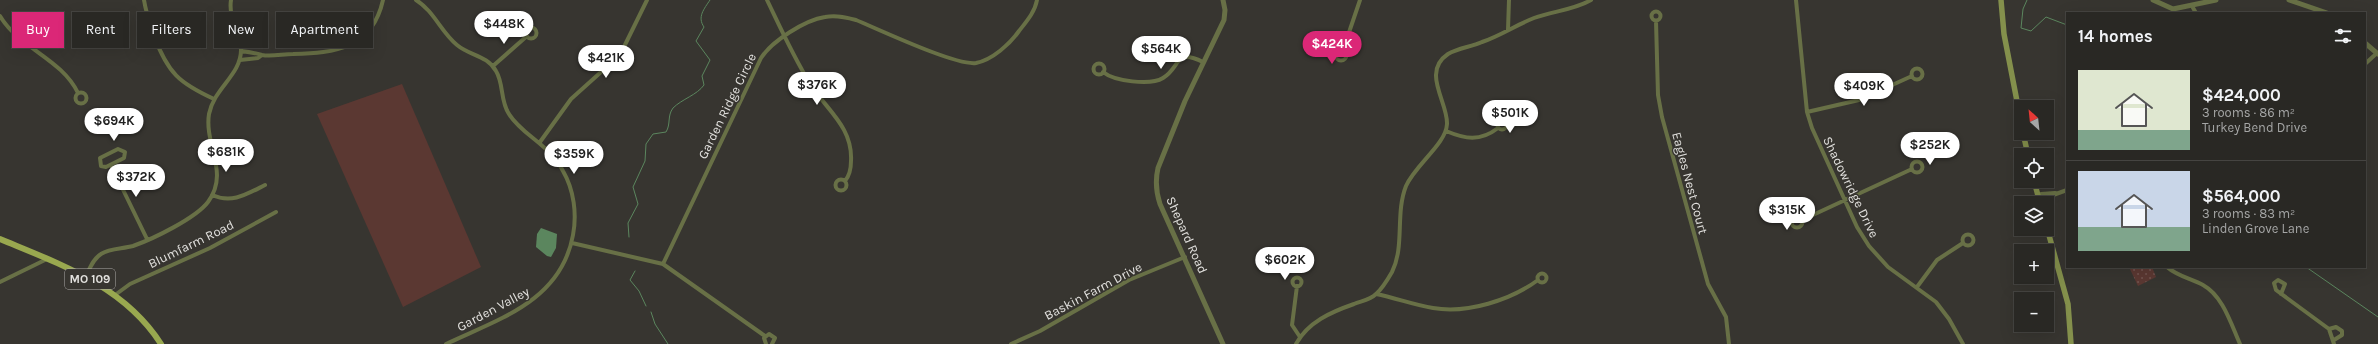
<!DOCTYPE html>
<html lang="en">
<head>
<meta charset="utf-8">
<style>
  :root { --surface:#292824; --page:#353431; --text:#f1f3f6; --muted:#a5a6a6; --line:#454441; --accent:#db2777 }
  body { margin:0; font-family:Karla,sans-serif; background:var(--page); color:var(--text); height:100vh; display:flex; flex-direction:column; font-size:15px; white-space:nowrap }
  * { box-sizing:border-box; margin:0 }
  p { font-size:13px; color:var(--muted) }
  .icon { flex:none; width:22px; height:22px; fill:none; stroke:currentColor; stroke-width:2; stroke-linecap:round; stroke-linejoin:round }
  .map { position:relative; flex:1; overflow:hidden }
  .details { position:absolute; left:2066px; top:12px; width:300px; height:256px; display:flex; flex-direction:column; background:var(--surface); border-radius:0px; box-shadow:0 4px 16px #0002,0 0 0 1px var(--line) }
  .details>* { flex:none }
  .top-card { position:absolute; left:12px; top:12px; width:380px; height:36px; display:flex; gap:8px }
  .needle { width:26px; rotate:333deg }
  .tools { position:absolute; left:2014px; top:100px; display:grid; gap:8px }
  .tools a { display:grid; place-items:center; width:40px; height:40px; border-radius:0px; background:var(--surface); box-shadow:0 4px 16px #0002,0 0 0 1px var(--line); font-size:20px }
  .price { position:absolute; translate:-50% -34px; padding:0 9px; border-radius:14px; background:#fff; color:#222; font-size:13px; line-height:26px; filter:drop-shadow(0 1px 2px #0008) }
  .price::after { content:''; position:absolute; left:50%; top:24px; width:12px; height:9px; margin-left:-6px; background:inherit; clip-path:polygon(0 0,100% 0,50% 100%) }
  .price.active { background:var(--accent); color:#fff }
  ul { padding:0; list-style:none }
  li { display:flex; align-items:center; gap:12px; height:100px; padding:0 12px }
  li+li { border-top:1px solid var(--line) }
  li span { display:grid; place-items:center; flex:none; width:112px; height:80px; border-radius:0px; color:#555 }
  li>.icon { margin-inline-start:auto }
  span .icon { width:48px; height:48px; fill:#fffc; stroke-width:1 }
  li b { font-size:17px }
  h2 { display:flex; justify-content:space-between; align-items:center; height:48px; padding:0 12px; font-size:17px }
  .pill { padding:0 14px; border-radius:0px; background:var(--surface); box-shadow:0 4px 16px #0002,0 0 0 1px var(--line); font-size:14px; line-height:36px }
  .pill.active { background:var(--accent); color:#fff }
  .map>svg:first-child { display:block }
  .grass { fill:#5b3832 }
  .park { fill:url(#park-dots) }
  .water { fill:#5b865e }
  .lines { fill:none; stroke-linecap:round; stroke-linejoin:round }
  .stream { stroke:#5b865e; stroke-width:1 }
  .minor { stroke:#687046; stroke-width:4 }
  .tertiary { stroke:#687046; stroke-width:5 }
  .secondary { stroke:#84904c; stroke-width:5.5 }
  .primary { stroke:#99a84f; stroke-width:6 }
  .labels { text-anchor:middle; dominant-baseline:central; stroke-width:3; stroke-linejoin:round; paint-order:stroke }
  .shield { fill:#373530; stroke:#afadaa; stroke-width:1 }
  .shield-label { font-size:12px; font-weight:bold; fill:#e2e1de }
  .street-label { font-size:13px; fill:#e2e1de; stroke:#373530 }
</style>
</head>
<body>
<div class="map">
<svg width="2378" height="344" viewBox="0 0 2378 344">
  <defs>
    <pattern id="park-dots" width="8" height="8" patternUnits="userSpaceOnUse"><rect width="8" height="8" fill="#5b3832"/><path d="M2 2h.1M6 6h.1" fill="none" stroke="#72544f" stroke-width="1.8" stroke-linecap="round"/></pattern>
  </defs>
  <rect width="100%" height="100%" fill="#373530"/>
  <path class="grass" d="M 402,84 L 481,267 L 403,307 L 317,114 Z"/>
  <path class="park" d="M 2129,267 L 2152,267 L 2156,277 L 2138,286 Z"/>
  <path class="water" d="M 541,228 L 557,234 L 556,248 L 551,257 L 547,256 L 536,247 L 537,234 Z"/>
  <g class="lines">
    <path class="stream" d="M 2027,0 L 2023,9 L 2021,28 L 2031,31 L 2046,17 L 2067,25
      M 629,237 L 628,223 L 638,204 L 633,187 L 645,161 L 646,144 L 653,134 L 666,132 C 671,124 667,116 673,108 C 682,99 697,95 704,85 L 702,76 L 710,60 L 696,41 L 704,27 C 697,17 704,9 710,0
      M 2306,267 L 2378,317
      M 635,271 L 630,280 L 639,291 L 646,306
      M 651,312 L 655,324 L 668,344"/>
    <path class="minor" d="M 144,0 C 146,13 150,24 154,36 C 168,73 179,83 214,99
      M 416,0 C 434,11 441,32 457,45 C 470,56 487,55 496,71 C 504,84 500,101 509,114 C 522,135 549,144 563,171 C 574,190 577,214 573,235 C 561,301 499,319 446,344
      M 767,0 C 780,27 793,56 809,82 C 825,109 853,126 851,161 C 851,168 850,175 845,181
      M 1796,0 L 1807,112 L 1812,128 L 1857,227 L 1869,246 L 1888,267 L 1936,302 L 1949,319 L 1963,344
      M 2192,6 L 2196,13
      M1651.5 16a4.5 4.5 0 1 1 9 0a4.5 4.5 0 1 1-9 0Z
      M 0,16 C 19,48 62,59 78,93
      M 231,17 L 220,22 L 219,29 L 224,31 L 235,27
      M 1656,21 L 1658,95 L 1662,117 L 1708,284 L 1726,317 L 1729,344
      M525.5 33a5.5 5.5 0 1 1 11 0a5.5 5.5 0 1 1-11 0Z
      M 1508,30 L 1509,0
      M1335.5 55a5.5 5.5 0 1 1 11 0a5.5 5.5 0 1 1-11 0Z
      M 1343,50 L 1360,0
      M 241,51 C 249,52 255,53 262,55 C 271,57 283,54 293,54 C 335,53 372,49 383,0
      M 240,60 L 258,58 L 262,55
      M1093.5 69a5.5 5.5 0 1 1 11 0a5.5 5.5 0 1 1-11 0Z
      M 2365,64 L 2377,53
      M 493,66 L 527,36
      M1911.5 74a5.5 5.5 0 1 1 11 0a5.5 5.5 0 1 1-11 0Z
      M 1103,72 C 1114,81 1150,86 1163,78 C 1181,67 1174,48 1203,62
      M75.5 98a5.5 5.5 0 1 1 11 0a5.5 5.5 0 1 1-11 0Z
      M 1807,112 L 1859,100 L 1912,76
      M1497.5 125a4.5 4.5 0 1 1 9 0a4.5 4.5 0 1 1-9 0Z
      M 1446,131 C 1465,139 1480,142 1498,128
      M 540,142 L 571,99 L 620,55 L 647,0
      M 118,149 L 125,152 L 124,158 L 106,167 L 101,166 L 100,158 Z
      M1911.5 167a5.5 5.5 0 1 1 11 0a5.5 5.5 0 1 1-11 0Z
      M 111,165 L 147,239
      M835.5 185a5.5 5.5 0 1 1 11 0a5.5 5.5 0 1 1-11 0Z
      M 212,195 C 232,204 247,194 265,185
      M 2038,197 L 2042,199 L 2067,190
      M 2038,197 L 2041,194 L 2055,193
      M1791.5 222a5.5 5.5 0 1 1 11 0a5.5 5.5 0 1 1-11 0Z
      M 1802,220 L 1912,169
      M1962.5 240a5.5 5.5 0 1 1 11 0a5.5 5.5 0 1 1-11 0Z
      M 572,243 L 663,264 L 765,336
      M 663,264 L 761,58 C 772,41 805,20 825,17 C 836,15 845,17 856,20 C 878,29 956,66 976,63 C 992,60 1010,44 1019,31 C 1026,22 1035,12 1037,0
      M 2167,267 C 2177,276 2192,279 2203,285 C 2223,296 2231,324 2240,344
      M1537.5 278a4.5 4.5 0 1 1 9 0a4.5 4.5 0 1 1-9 0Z
      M 86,276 C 90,268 93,259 101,254 C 110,248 122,249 133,246 C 153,239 196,218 208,202 C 230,172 204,145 209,114 C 214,88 241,75 241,50 C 241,32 228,19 231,0
      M1292.5 282a4.5 4.5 0 1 1 9 0a4.5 4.5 0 1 1-9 0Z
      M 0,282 L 47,259
      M 1297,286 L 1292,325 L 1300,337
      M 1917,287 L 1937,260 L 1963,243
      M 1376,294 C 1396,298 1414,305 1433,308 C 1467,314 1511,300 1538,280
      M 2281,294 L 2285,284 L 2278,280 L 2274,283 L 2276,290 L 2329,329 L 2334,344
      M 115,295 L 130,284 L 210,248 L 276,212
      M 2329,329 L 2336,327 L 2342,331 L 2342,335 L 2334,340
      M 766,344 L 764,338 L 769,334 L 775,338 L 772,344
      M 1011,344 L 1040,331 L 1129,280 L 1185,257
      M 1296,344 C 1308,322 1331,312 1354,304 C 1361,301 1370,300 1376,294 C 1382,289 1388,279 1392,272 C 1405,246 1395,214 1406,186 C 1416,164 1446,144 1447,124 C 1448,102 1421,72 1448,54 C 1458,48 1471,47 1482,42 C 1500,36 1516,25 1534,18 C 1553,11 1574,10 1591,0"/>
    <path class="tertiary" d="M 2153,0 L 2173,9 L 2216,0
      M 2289,0 L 2327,13
      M 2365,43 L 2378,54
      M 1223,344 L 1160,204 C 1156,192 1155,181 1158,168 L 1185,101 L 1224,20 L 1225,10 L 1223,0"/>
    <path class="secondary" d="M 2001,0 L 2004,34 L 2021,122
      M 2023,133 L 2028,155
      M 2034,181 L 2040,203
      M 2047,228 L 2068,304 L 2071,344"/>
    <path class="primary" d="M 0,239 C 60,264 124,286 161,344"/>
  </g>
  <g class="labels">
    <rect class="shield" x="65" y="269" width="50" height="20" rx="3"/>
    <g class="shield-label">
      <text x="90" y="279">MO 109</text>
    </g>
    <g class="street-label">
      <text transform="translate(727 106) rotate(-64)">Garden Ridge Circle</text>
      <text transform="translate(1690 183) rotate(75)">Eagles Nest Court</text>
      <text transform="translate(1851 187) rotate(64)">Shadowridge Drive</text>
      <text transform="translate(1187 235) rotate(66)">Shepard Road</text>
      <text transform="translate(191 244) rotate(-26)">Blumfarm Road</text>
      <text transform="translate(1093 291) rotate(-28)">Baskin Farm Drive</text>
      <text transform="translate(493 309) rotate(-28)">Garden Valley</text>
    </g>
  </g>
</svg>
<div class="tools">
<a><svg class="needle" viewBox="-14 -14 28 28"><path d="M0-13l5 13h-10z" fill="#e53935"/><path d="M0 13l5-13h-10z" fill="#a5a6a6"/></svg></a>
<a><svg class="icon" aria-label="locate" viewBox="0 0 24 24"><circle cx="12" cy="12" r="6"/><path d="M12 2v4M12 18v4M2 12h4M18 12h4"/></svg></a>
<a><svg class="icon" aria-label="layers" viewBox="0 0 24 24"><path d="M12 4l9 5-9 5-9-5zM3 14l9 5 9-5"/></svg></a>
<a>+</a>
<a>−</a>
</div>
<b class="price" style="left:504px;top:45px">$448K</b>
<b class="price active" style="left:1332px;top:65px">$424K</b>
<b class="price" style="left:1161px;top:70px">$564K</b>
<b class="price" style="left:606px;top:79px">$421K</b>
<b class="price" style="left:817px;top:106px">$376K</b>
<b class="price" style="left:1864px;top:107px">$409K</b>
<b class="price" style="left:1510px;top:134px">$501K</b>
<b class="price" style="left:114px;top:142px">$694K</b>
<b class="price" style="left:1930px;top:166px">$252K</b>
<b class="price" style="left:226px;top:173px">$681K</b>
<b class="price" style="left:574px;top:175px">$359K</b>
<b class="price" style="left:136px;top:198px">$372K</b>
<b class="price" style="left:1787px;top:231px">$315K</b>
<b class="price" style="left:1285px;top:281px">$602K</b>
<div class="top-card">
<a class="pill active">Buy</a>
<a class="pill">Rent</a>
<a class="pill">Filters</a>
<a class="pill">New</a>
<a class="pill">Apartment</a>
</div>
<section class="details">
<h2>14 homes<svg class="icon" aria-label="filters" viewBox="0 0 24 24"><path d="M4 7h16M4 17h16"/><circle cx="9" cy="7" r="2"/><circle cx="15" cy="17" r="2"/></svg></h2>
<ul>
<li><span style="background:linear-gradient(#dfe7d0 75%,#7fa58c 0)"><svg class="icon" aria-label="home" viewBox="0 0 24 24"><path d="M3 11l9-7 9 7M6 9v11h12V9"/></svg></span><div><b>$424,000</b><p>3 rooms · 86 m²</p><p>Turkey Bend Drive</p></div></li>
<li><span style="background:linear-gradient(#c9d6e8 70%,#7fa58c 0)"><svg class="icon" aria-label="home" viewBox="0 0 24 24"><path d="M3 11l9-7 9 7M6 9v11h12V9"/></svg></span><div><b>$564,000</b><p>3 rooms · 83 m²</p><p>Linden Grove Lane</p></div></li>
</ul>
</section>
</div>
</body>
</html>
